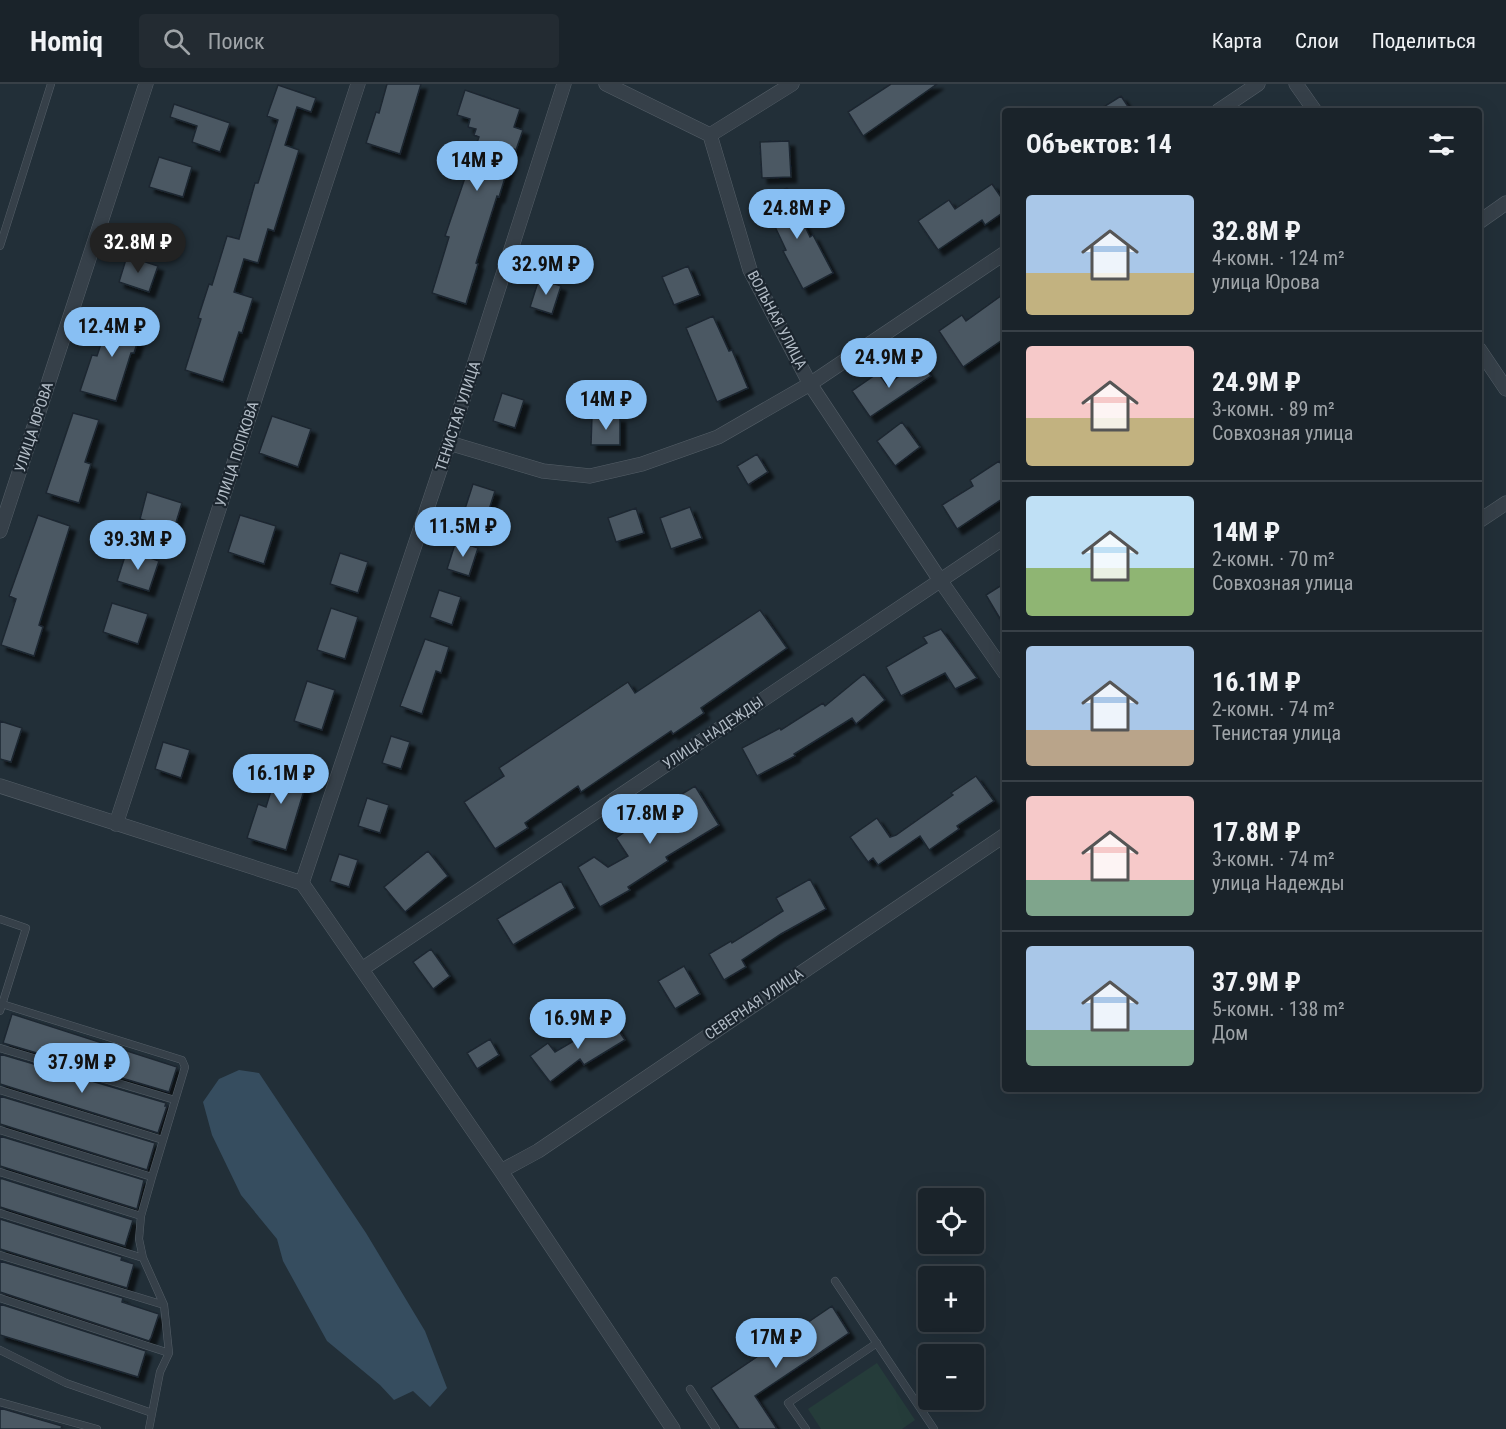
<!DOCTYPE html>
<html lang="ru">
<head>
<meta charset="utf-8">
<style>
  :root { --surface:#1a232a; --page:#232b32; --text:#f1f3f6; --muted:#9fa4a8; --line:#384047; --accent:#88bff3 }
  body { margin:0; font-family:"Roboto Condensed",sans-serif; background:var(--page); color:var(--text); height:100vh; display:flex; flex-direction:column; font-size:22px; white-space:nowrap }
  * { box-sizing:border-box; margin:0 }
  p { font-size:20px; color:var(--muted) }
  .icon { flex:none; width:33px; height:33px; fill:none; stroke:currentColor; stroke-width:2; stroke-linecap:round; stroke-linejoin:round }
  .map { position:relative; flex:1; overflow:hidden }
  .details { position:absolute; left:1002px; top:24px; width:480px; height:984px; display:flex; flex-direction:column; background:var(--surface); border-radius:6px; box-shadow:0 6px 24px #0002,0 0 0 2px var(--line) }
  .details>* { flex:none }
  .controls { position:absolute; left:918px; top:1104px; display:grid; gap:12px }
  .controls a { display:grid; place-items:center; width:66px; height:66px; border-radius:6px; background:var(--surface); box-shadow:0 6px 24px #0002,0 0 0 2px var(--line); font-size:30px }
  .price { position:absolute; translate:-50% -51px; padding:0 14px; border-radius:21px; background:var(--accent); color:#111; font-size:20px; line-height:39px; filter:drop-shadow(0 2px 3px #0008) }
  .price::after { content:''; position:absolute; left:50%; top:36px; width:18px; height:14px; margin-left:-9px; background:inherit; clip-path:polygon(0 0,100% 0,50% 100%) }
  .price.current { background:#222; color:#fff }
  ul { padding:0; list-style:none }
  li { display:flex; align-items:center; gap:18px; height:150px; padding:0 24px }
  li+li { border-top:2px solid var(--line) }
  li span { display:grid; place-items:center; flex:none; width:168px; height:120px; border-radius:6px; color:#555 }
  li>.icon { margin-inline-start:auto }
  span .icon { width:72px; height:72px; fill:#fffc; stroke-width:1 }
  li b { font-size:26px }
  h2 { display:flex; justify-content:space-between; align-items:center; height:72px; padding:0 24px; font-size:26px }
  header { display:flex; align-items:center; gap:36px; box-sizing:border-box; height:84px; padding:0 30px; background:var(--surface); border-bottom:2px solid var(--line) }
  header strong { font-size:28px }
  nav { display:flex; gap:33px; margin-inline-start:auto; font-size:21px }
  .search { width:420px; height:54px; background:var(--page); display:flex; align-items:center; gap:15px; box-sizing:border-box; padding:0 21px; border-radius:6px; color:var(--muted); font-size:22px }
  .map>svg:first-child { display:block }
  .green { fill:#253c3a }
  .water { fill:#364d5f }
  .building { fill:#4b5964; stroke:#1d2730; stroke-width:1.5; filter:url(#shadow) }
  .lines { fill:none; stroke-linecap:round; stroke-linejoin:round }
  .service-casing { stroke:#545e67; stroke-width:8 }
  .minor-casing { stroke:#545e67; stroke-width:15 }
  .service { stroke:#364049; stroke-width:7 }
  .minor { stroke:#364049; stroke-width:14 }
  .labels { text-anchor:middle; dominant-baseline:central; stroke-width:4.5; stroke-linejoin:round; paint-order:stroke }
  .street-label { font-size:15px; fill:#b1bbc5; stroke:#1b252e }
</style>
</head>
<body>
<header>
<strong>Homiq</strong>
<div class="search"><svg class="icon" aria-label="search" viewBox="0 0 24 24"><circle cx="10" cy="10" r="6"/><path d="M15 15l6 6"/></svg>Поиск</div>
<nav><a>Карта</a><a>Слои</a><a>Поделиться</a></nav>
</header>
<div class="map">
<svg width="1506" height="1345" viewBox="0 0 1506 1345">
  <defs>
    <filter id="shadow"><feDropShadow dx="5.5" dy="5.5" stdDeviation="1.5" flood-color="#0009"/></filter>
  </defs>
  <rect width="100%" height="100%" fill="#222f38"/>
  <path class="green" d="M 877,1279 L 915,1336 L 902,1345 L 821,1345 L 808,1325 Z"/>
  <path class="water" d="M 239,986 L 259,989 L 366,1149 L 425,1247 L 447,1304 L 430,1323 L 413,1307 L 394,1316 L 380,1301 L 327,1257 L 283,1177 L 277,1155 L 241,1111 L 212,1051 L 203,1018 L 219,995 Z"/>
  <path class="building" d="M 387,0 L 421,0 L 400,70 L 366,59 L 376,28 L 379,29 Z
    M 891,0 L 937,0 L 863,52 L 848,28 Z
    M 278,1 L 316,14 L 311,28 L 297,23 L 285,61 L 299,66 L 274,147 L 268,145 L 258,179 L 244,175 L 234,208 L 253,214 L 242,249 L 239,248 L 223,298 L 185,286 L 201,235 L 198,234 L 209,200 L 212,201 L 227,152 L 239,155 L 255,99 L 258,99 L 278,36 L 267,32 Z
    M 465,6 L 520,25 L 514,43 L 523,46 L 516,66 L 514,65 L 499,113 L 497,112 L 476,179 L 478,180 L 466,220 L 432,209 L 449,153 L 445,152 L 479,53 L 474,51 L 476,45 L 468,43 L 470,35 L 457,31 Z
    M 1121,12 L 1131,27 L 1097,27 Z
    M 174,20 L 230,39 L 220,68 L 192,58 L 197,42 L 170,33 Z
    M 789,57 L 791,93 L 762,94 L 760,58 Z
    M 159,73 L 192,83 L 183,113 L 149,103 Z
    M 992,100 L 1005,119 L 1005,127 L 985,141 L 982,136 L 938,166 L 918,137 L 949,116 L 955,125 Z
    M 787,104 L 810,153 L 813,151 L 833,189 L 803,205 L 783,167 L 786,166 L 762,115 Z
    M 127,172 L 158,182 L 149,208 L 119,198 Z
    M 688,182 L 700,211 L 674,221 L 662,193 Z
    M 539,195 L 561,202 L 552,230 L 530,223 Z
    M 1005,209 L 1005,254 L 963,283 L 939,247 L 962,231 L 966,237 Z
    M 111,230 L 143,240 L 134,269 L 131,269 L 116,317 L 80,307 L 92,271 L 97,272 Z
    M 713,232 L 729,267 L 732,266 L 748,304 L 717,318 L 686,244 Z
    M 920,277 L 931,292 L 870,333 L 852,307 L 878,289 L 887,301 Z
    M 502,309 L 524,316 L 515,344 L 493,337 Z
    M 73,329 L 99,336 L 85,378 L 91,380 L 79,419 L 46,409 Z
    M 272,332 L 311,345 L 298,383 L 259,369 Z
    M 592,332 L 620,333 L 620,361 L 591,361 Z
    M 902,338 L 920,363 L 895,382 L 877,357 Z
    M 757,370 L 768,388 L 748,401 L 737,382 Z
    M 999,377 L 1005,386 L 1005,413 L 957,445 L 942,421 L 973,402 L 970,396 Z
    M 473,400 L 495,407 L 486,435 L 464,428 Z
    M 147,408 L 182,419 L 174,445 L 140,435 Z
    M 690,423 L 702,454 L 671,465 L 660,434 Z
    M 636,424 L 644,449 L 616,458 L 608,434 Z
    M 38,431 L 70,442 L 39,541 L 43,543 L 34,572 L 1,561 L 16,515 L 9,512 Z
    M 240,431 L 276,442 L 264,480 L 228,468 Z
    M 456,457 L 478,464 L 469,492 L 447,485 Z
    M 127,466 L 159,477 L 149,507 L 117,497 Z
    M 340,469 L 368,478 L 358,509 L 330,500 Z
    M 1005,499 L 1005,543 L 986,511 Z
    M 439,506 L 461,513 L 452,541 L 430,533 Z
    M 112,519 L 148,530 L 138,560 L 103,548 Z
    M 331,524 L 358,533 L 345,575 L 317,566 Z
    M 760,526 L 787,564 L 701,624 L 704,629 L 673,650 L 671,647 L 581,708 L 578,702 L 525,739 L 528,744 L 495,765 L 464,718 L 504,692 L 499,684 L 628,598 L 635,609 Z
    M 941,545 L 977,594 L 955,605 L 945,589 L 901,612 L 886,583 L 927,559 L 923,553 Z
    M 425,555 L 449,563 L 441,589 L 436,587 L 422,630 L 400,622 Z
    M 864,590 L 885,616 L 856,640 L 852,634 L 794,670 L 795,672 L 757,692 L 742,664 L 780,644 L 781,646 L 823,619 L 825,622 Z
    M 307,597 L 335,606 L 322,646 L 294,637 Z
    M 0,637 L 22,644 L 11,678 L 0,675 Z
    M 391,652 L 410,658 L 401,685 L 382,679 Z
    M 163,658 L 190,666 L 181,694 L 155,685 Z
    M 282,671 L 312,680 L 286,766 L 247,754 L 258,720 L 266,723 Z
    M 976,692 L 994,717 L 957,742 L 959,745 L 929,766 L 920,752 L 878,781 L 873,774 L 868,778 L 850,753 L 877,734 L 890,753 L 896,751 L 953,711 L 951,709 Z
    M 695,702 L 719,741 L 666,773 L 668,777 L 628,803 L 630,806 L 600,823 L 578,783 L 594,773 L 608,783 L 628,772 L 616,754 L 659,724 Z
    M 367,714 L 389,721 L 380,749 L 358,742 Z
    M 428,767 L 448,792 L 405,828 L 384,803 Z
    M 339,770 L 358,776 L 349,803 L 330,797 Z
    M 810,795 L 826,825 L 781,850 L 742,876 L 746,883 L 724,896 L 709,870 L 731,857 L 732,859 L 783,827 L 776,814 Z
    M 561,797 L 575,824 L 513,861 L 497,835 Z
    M 431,865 L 450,892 L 433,905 L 413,878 Z
    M 684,882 L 700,910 L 675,925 L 658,897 Z
    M 12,930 L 177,983 L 169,1008 L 3,959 Z
    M 611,935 L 625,956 L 584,981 L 580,975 L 550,998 L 530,972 L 548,959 L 555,968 Z
    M 490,955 L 499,971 L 477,985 L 467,969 Z
    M 0,970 L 166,1019 L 165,1022 L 167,1022 L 158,1049 L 0,1000 Z
    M 0,1012 L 155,1059 L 147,1086 L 0,1040 Z
    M 0,1052 L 144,1096 L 137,1125 L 0,1082 Z
    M 0,1094 L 133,1136 L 125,1162 L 0,1123 Z
    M 0,1135 L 122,1173 L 121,1176 L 134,1180 L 127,1204 L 0,1165 Z
    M 0,1177 L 123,1214 L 122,1218 L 159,1230 L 151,1254 L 149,1257 L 0,1208 Z
    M 0,1220 L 146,1267 L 138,1293 L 0,1251 Z
    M 832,1222 L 849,1249 L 755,1312 L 777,1345 L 739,1345 L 711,1304 Z
    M 0,1324 L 62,1342 L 61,1345 L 0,1345 Z"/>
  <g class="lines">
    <defs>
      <path id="service" d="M 0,162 L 51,0
        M 0,835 L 26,844 L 0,927
        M 2,920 L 182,976 L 185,983 L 152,1093 L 141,1132 L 139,1155 L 143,1174 L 164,1221 L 169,1269 L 160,1288 L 149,1345
        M 0,964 L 175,1016
        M 0,1006 L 163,1056
        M 0,1046 L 152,1093
        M 0,1088 L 141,1132
        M 0,1129 L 143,1174
        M 0,1171 L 164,1221
        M 835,1197 L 934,1345
        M 0,1214 L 169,1269
        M 0,1266 L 66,1299 L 152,1329
        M 690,1305 L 716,1345
        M 0,1318 L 97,1345
        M 806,1345 L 788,1319 L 877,1259"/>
      <path id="minor" d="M 606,0 L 710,51 L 750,186 L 810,300 L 940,496 L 1005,589
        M 1296,0 L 1315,27
        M 1218,27 L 1258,0
        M 710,51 L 792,0
        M 1479,138 L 1506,119
        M 1479,265 L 1506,305
        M 449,359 L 543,387 L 590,392 L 642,380 L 718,353 L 810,300 L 1005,169
        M 1479,437 L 1506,419
        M 0,447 L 146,0
        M 0,702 L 302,799 L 501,1087 L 673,1345
        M 116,740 L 358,0
        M 302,799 L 449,359 L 564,0
        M 362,885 L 1005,453
        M 501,1087 L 538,1067 L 1005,751"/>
    </defs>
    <use href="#service" class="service-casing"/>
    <use href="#minor" class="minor-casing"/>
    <use href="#service" class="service"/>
    <use href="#minor" class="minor"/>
  </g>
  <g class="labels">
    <g class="street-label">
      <text transform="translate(777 236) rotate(62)">ВОЛЬНАЯ УЛИЦА</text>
      <text transform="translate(458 332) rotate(-72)">ТЕНИСТАЯ УЛИЦА</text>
      <text transform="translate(34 343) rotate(-72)">УЛИЦА ЮРОВА</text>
      <text transform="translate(237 370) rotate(-72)">УЛИЦА ПОПКОВА</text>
      <text transform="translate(713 649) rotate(-34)">УЛИЦА НАДЕЖДЫ</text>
      <text transform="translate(754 920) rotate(-34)">СЕВЕРНАЯ УЛИЦА</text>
    </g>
  </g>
</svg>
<div class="controls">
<a><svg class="icon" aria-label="locate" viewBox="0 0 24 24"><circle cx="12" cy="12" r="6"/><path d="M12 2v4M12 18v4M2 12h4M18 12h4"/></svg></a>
<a>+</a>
<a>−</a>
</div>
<b class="price" style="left:477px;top:108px">14M ₽</b>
<b class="price" style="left:797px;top:156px">24.8M ₽</b>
<b class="price current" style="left:138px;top:190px">32.8M ₽</b>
<b class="price" style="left:546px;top:212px">32.9M ₽</b>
<b class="price" style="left:112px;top:274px">12.4M ₽</b>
<b class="price" style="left:889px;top:305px">24.9M ₽</b>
<b class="price" style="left:606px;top:347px">14M ₽</b>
<b class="price" style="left:463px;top:474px">11.5M ₽</b>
<b class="price" style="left:138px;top:487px">39.3M ₽</b>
<b class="price" style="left:281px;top:721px">16.1M ₽</b>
<b class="price" style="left:650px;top:761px">17.8M ₽</b>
<b class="price" style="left:578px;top:966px">16.9M ₽</b>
<b class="price" style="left:82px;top:1010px">37.9M ₽</b>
<b class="price" style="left:776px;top:1285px">17M ₽</b>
<section class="details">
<h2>Объектов: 14<svg class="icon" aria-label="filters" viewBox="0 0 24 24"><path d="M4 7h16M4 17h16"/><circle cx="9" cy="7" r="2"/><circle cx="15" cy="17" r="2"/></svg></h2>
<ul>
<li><span style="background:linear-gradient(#a9c7e8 65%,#c2b280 0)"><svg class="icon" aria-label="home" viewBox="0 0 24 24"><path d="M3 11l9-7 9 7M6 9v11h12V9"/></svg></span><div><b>32.8M ₽</b><p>4-комн. · 124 m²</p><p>улица Юрова</p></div></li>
<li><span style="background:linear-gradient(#f6c9c9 60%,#c2b280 0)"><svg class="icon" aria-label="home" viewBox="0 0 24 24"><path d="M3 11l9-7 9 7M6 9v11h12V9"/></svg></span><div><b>24.9M ₽</b><p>3-комн. · 89 m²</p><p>Совхозная улица</p></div></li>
<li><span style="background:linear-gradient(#bfe0f5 60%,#8fb573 0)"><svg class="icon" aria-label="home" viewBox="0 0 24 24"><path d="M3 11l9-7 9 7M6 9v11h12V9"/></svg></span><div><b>14M ₽</b><p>2-комн. · 70 m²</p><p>Совхозная улица</p></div></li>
<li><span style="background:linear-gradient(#a9c7e8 70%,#b9a48a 0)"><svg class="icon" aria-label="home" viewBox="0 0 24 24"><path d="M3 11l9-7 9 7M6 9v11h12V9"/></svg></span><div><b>16.1M ₽</b><p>2-комн. · 74 m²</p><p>Тенистая улица</p></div></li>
<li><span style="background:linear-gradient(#f6c9c9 70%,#7fa58c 0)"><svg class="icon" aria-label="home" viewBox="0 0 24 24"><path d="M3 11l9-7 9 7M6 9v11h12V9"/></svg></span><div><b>17.8M ₽</b><p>3-комн. · 74 m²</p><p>улица Надежды</p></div></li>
<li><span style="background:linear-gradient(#a9c7e8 70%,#7fa58c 0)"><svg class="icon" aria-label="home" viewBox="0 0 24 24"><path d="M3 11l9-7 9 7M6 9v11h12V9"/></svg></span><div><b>37.9M ₽</b><p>5-комн. · 138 m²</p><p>Дом</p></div></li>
</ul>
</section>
</div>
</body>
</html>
